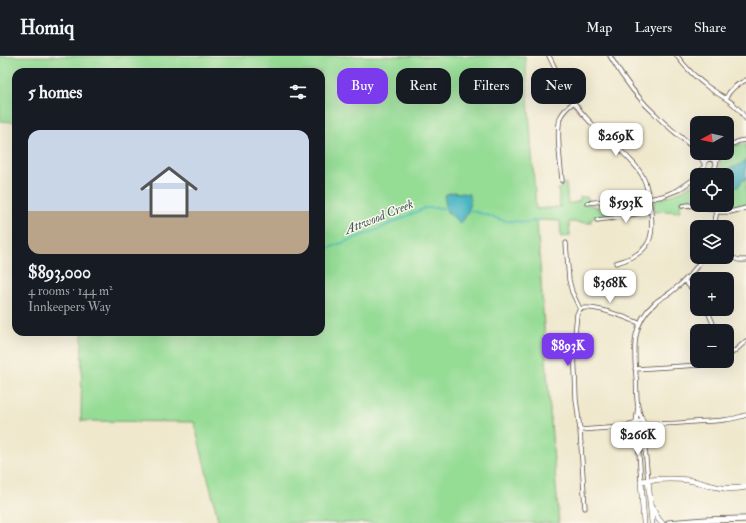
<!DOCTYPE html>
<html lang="en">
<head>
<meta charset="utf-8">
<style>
  :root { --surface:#171b24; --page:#242831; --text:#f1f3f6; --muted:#9ea1a6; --line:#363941; --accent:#7c3aed }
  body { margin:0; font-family:"IM FELL Double Pica",serif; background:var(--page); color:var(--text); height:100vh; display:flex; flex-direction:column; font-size:15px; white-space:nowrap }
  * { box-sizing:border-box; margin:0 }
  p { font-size:13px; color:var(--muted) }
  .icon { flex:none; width:22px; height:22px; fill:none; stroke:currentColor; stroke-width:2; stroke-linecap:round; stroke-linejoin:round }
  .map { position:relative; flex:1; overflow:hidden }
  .sheet { position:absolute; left:12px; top:12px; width:313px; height:268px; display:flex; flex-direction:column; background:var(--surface); border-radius:12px; box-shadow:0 4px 16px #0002 }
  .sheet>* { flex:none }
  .banner { position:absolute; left:337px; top:12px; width:349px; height:36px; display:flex; gap:8px }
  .needle { width:26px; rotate:262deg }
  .buttons { position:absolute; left:690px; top:60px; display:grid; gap:8px }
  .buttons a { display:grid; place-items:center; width:44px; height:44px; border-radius:8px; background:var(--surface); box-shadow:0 4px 16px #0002; font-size:20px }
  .price { position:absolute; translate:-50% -34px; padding:0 9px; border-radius:8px; background:#fff; color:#222; font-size:13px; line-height:26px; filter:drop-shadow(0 1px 2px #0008) }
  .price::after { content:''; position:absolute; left:50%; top:24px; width:12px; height:9px; margin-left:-6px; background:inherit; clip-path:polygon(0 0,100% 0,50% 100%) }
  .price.current { background:var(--accent); color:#fff }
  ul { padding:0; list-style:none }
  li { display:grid; align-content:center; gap:8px; height:212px; padding:0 16px }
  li+li { border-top:1px solid var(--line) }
  li span { display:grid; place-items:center; height:124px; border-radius:12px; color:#555 }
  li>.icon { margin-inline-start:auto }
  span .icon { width:72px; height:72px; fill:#fffc; stroke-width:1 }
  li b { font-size:17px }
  h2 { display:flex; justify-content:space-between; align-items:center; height:48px; padding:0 16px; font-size:17px }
  .tag { padding:0 14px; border-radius:12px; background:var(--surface); box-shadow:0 4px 16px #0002; font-size:14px; line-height:36px }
  .tag.current { background:var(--accent); color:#fff }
  header { display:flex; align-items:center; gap:24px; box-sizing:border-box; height:56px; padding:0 20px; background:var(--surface); border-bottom:1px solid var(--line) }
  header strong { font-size:19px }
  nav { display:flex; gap:22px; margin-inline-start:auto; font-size:14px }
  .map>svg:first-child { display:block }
  .green { fill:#95dc95; stroke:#68835a }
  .water { fill:#47b4c3; stroke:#416f70 }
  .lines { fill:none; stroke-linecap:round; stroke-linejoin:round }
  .stream { stroke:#47b4c3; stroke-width:1.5 }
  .street-casing { stroke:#564638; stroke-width:5 }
  .secondary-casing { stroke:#564638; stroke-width:6 }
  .primary-casing { stroke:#564638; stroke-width:7 }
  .street { stroke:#fff; stroke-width:3.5 }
  .secondary { stroke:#fff; stroke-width:5 }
  .primary { stroke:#fff; stroke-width:5.5 }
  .labels { text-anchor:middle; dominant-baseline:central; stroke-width:3; stroke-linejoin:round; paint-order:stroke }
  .water-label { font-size:13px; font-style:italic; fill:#3f5a58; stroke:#fbf7ec }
</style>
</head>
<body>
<header>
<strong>Homiq</strong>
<nav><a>Map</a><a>Layers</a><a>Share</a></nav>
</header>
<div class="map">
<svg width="746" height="467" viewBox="0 0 746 467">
  <rect width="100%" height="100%" fill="#fbf7ec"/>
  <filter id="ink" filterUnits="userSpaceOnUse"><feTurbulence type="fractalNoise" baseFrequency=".025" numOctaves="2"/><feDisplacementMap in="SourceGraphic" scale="8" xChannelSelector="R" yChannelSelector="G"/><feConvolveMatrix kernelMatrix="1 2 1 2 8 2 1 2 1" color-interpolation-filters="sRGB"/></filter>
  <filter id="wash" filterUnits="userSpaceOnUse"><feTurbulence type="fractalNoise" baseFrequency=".012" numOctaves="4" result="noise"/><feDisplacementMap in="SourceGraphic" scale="16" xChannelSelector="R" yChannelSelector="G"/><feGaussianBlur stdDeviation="0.9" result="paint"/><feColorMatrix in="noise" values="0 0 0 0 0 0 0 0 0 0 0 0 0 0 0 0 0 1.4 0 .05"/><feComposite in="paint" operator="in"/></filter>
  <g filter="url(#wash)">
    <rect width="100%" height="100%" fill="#efe8cd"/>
    <path class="green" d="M 0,0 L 525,0 L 536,153 L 560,151 L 558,133 L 561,132 L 561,128 L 566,127 L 568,148 L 580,145 L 580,141 L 587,141 L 590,144 L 587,147 L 588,149 L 593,149 L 596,152 L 598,152 L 599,148 L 601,147 L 640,144 L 648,144 L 649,152 L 633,158 L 611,162 L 607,157 L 605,157 L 602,161 L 596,161 L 591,163 L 591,167 L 569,166 L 570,180 L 561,181 L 560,165 L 537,164 L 547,316 L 559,467 L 219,467 L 194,366 L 81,365 L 82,276 L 321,276 L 321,16 L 16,16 L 16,66 L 0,65 Z
      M 746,87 L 746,149 L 735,152 L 723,153 L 721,149 L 727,149 L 727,119 L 721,119 C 718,111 719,104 724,97 L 727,97 L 727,94 L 733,90 Z
      M 697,123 L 697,149 C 693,148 690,148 688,143 L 686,143 L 684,147 L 680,148 L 681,155 L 673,156 L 670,155 L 654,156 L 653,147 C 657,143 674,139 681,135 C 687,132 692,128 697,123 Z"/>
    <path class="water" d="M 746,103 L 746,123 L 742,125 L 738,131 L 727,130 L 727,119 L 726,115 C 734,109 739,112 746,103 Z
      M 453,136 L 469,138 C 472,147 467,161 461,167 L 459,166 L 447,156 L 444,139 Z"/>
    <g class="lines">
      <path class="stream" d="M 466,153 L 506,165 L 529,166 L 540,164
        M 321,195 L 379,173 L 425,152 L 447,152"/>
    </g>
  </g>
  <g filter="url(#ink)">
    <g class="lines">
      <defs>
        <path id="street" d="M 549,0 C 558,18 566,37 579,53 C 595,75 622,92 638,113 C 646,123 647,133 649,145 C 656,179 653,197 616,207
          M 610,0 C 623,23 640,45 660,63 C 672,75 686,84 697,96
          M 677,0 C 686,12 696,22 708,31 C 723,42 735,45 746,63
          M 726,42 C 730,33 737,28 746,24
          M 727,91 L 739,85 L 746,84
          M 698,97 L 704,107
          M704 109a6 6 0 1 1 12 0a6 6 0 1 1-12 0Z
          M 710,103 L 719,97
          M 716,108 L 720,97
          M 715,111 L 718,119
          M 698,119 L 704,111
          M 562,125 C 561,110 555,72 561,60 C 564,54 569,50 574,46
          M 649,143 L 663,140 L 678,134 L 697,121
          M 587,147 L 612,144 L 649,142
          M 682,150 L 688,149 L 717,153
          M 716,156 L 730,156 L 746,152
          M 597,164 L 622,161 L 651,154
          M 714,171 L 718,149
          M 566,187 L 569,224 L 572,236 L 580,253
          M 727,200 L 739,204 L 746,204
          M 685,225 L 697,239
          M 580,253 L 577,258 L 574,289 L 576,343 L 580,374 L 585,452
          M 580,253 C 592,248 627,262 639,267
          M 707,253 L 716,275
          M 727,301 L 737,293 L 746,285
          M 635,313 L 700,309 L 716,305
          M634 371a6 6 0 1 1 12 0a6 6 0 1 1-12 0Z
          M 643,365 C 641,361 639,356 638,351 C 636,341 637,330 636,320 C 634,292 631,268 655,247 C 659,243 665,240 670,237 C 683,227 695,215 703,201
          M 636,366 L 638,351
          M 645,367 C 661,369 677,367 693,366 C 711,365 729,365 746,359
          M 580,374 L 622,371 L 634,368
          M 636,376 L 638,383 L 641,425
          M 644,376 L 644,382 L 648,424"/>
        <path id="secondary" d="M 648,424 L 652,467
          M 652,452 L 659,464 L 662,467
          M 644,467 L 641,425 C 656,423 672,422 688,424 C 710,428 723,436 746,431"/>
        <path id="primary" d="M 669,467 L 707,464 L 746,463"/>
      </defs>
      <use href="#street" class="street-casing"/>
      <use href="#secondary" class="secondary-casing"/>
      <use href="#primary" class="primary-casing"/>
      <use href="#street" class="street"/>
      <use href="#secondary" class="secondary"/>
      <use href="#primary" class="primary"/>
    </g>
  </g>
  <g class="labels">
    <g class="water-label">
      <text transform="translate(379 161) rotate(-22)">Attwood Creek</text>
    </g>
  </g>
</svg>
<div class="buttons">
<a><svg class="needle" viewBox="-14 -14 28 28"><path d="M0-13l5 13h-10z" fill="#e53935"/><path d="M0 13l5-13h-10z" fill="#9ea1a6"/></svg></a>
<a><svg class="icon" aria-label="locate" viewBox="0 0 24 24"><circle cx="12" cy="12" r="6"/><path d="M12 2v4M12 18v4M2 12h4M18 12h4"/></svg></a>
<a><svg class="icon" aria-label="layers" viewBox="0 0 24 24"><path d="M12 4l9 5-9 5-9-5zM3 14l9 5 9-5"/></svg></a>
<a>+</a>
<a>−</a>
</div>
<b class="price" style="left:616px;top:101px">$269K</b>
<b class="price" style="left:626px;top:168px">$593K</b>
<b class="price" style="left:610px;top:248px">$368K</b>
<b class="price current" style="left:568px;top:311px">$893K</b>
<b class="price" style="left:638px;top:400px">$266K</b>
<div class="banner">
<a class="tag current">Buy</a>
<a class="tag">Rent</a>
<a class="tag">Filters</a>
<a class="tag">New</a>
</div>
<section class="sheet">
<h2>5 homes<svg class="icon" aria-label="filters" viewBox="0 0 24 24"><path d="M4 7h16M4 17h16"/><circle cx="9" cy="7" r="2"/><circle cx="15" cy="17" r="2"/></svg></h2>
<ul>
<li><span style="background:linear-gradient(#c9d6e8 65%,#b9a48a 0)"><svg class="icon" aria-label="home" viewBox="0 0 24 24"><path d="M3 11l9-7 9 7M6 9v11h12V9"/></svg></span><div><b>$893,000</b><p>4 rooms · 144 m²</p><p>Innkeepers Way</p></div></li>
</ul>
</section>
</div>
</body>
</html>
